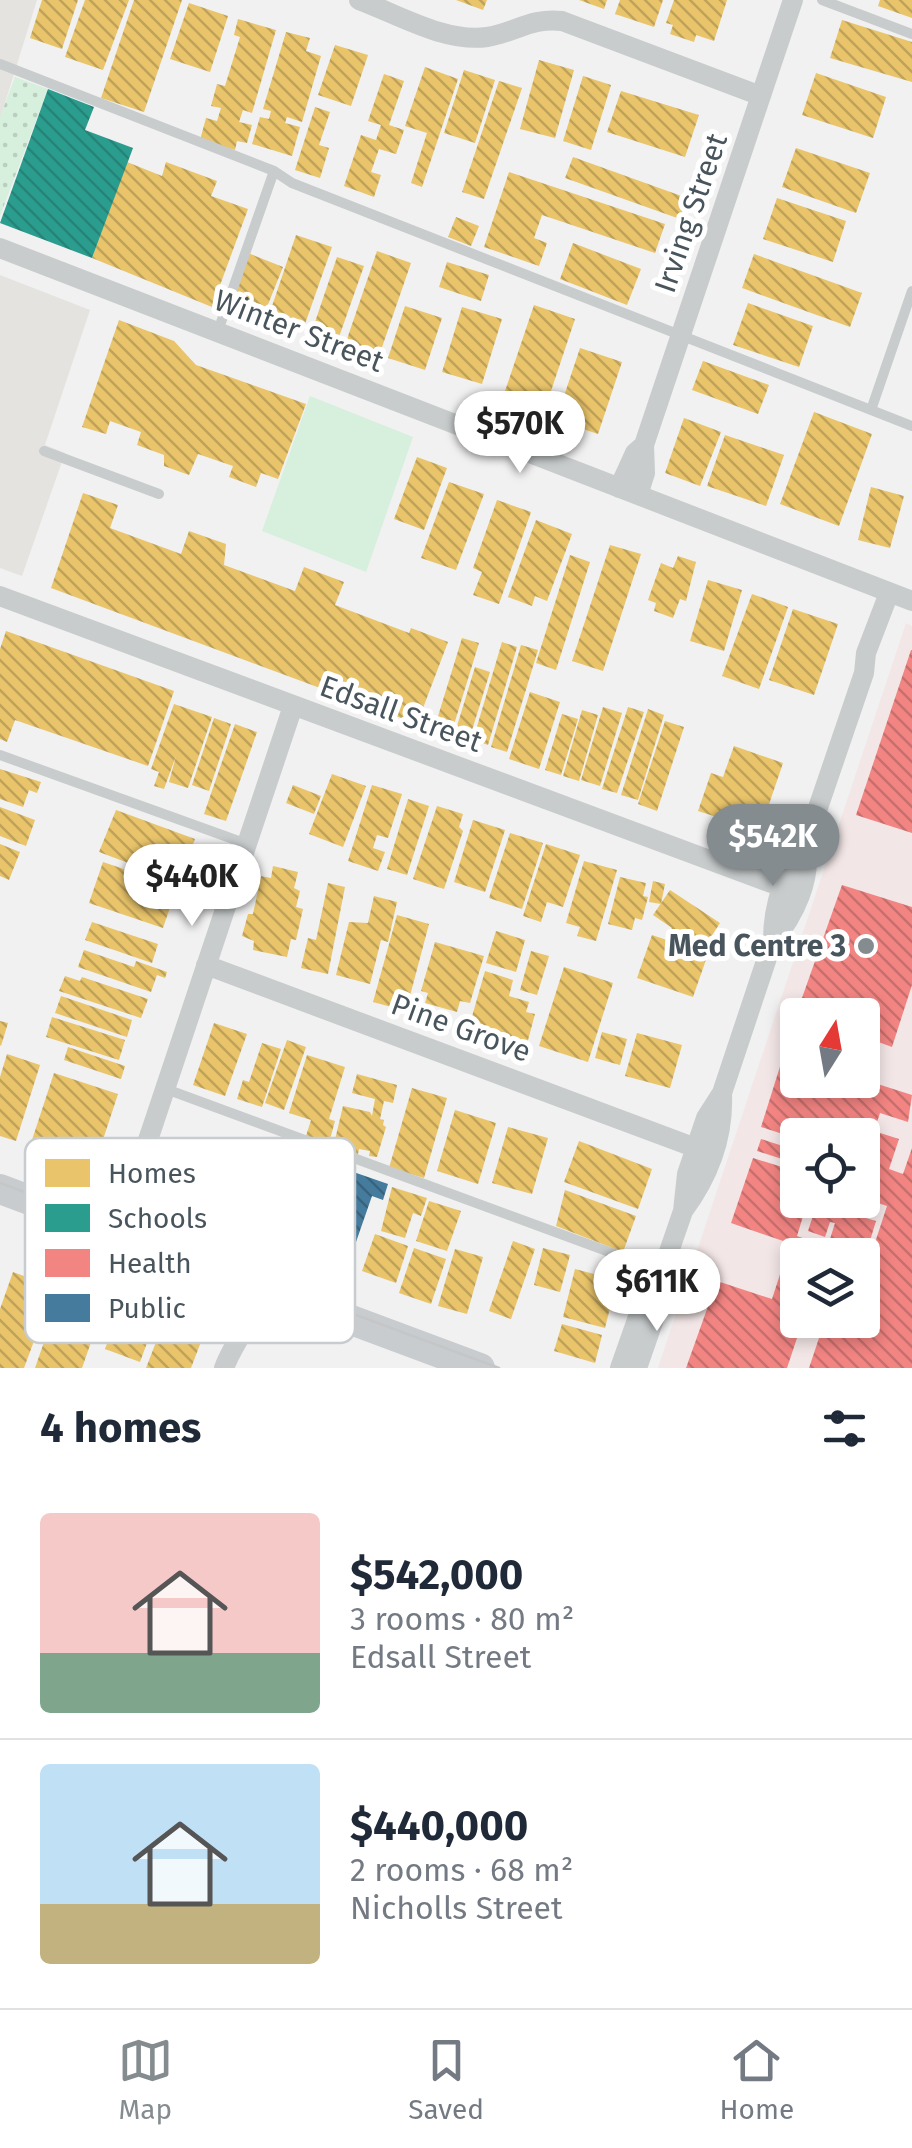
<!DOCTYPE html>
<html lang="en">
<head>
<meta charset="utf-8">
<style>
  :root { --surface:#fff; --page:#f2f2f3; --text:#1f2937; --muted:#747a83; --line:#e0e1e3; --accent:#848c90 }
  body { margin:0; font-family:"Fira Sans",sans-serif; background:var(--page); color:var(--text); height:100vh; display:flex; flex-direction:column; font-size:38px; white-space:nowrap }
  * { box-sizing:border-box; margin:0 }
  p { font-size:32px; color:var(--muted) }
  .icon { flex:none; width:55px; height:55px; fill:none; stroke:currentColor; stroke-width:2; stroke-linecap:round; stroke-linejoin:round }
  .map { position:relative; height:1368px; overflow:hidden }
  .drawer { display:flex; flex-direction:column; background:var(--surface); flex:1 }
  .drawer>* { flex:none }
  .needle { width:65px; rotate:11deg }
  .tools { position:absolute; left:780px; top:998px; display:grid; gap:20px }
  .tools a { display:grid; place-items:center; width:100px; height:100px; border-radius:10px; background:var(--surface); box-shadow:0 5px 15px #0003; font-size:50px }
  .price { position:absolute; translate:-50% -85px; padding:0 22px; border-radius:35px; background:#fff; color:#222; font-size:32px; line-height:65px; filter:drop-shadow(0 2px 5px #0008) }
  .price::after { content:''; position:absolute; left:50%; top:60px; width:30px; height:22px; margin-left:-15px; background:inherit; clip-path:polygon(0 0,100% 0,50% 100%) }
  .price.on { background:var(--accent); color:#fff }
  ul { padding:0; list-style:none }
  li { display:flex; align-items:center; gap:30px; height:250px; padding:0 40px }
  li+li { border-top:2px solid var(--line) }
  li span { display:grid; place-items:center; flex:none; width:280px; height:200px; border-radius:10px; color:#555 }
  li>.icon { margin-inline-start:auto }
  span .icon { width:120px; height:120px; fill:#fffc; stroke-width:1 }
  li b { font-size:42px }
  h2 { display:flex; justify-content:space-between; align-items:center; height:120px; padding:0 40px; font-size:42px }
  .tabs { display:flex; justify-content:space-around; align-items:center; height:140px; border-top:2px solid var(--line); background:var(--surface); font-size:28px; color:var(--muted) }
  .tabs a { display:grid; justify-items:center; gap:5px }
  .tabs .on { color:var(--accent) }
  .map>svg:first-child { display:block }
  .commercial { fill:#e5e3df }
  .medical { fill:#f3e6e6; fill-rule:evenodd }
  .grass { fill:#d7efdd }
  .park { fill:url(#park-dots) }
  .homes { fill:url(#homes-back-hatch) }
  .schools { fill:url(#schools-back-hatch) }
  .health { fill:url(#health-back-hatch) }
  .public { fill:url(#public-back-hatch) }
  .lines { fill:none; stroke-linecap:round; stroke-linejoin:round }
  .service { stroke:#c8cccd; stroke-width:10 }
  .minor { stroke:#c8cccd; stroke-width:20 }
  .secondary { stroke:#c9ccce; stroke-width:30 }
  .tram { stroke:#c4c6c8; stroke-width:2.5 }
  .poi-dot { fill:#848c90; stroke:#fff; stroke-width:4 }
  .labels { text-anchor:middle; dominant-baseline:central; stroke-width:10; stroke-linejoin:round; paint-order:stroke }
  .street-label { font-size:30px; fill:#49555c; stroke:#fff }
  .poi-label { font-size:30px; font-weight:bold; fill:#49555c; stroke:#fff; text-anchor:end }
  .key { fill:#fff; stroke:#c8ccce; stroke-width:2.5 }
  .key-label { font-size:28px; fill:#49555c }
</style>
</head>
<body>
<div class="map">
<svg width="912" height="1368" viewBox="0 0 912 1368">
  <defs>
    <pattern id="park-dots" width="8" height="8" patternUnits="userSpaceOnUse" patternTransform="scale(2.5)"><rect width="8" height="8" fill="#d7efdd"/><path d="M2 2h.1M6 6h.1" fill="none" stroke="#bacfc0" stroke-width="1.8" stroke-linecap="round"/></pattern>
    <pattern id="homes-back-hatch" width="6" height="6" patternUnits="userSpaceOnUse" patternTransform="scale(2.5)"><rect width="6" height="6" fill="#e9c46a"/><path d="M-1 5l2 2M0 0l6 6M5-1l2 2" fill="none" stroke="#bfa25a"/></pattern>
    <pattern id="schools-back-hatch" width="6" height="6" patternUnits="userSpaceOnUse" patternTransform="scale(2.5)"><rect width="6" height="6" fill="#2a9d8f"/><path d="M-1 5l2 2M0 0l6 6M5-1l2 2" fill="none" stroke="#268378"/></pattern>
    <pattern id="health-back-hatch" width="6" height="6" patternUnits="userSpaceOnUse" patternTransform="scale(2.5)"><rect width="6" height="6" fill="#f28482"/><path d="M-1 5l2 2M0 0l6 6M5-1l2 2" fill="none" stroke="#c66f6e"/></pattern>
    <pattern id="public-back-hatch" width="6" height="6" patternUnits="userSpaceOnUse" patternTransform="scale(2.5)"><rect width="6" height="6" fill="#457b9d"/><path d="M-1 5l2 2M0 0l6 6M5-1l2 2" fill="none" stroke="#39637d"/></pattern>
  </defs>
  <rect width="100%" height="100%" fill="#f1f1f1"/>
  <path class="commercial" d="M 0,0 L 37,0 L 0,119 Z
    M 0,275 L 90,310 L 45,445 L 65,453 L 22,576 L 0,568 Z"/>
  <path class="medical" d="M 906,623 L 912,626 L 912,1368 L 658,1368 ZM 798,1015 L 862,1015 L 862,1080 L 798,1080 ZM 798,1135 L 862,1135 L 862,1200 L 798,1200 ZM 798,1255 L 862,1255 L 862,1320 L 798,1320 Z"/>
  <path class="grass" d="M 310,396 L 413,437 L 366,572 L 262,531 Z"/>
  <path class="park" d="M 15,77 L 48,89 L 0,216 L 0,117 Z"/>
  <path class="homes" d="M 42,0 L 78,0 L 62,49 L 30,38 Z
    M 85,0 L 129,0 L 103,70 L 65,57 Z
    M 134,0 L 182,0 L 144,112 L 101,98 Z
    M 456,0 L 487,0 L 483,10 Z
    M 579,0 L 607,0 L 604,9 Z
    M 620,0 L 663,0 L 654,27 L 615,14 Z
    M 674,0 L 727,0 L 714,41 L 696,35 L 694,42 L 670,34 L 673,25 L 666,23 Z
    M 880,0 L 912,0 L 912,18 L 878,6 Z
    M 189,3 L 228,16 L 210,72 L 170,59 Z
    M 238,19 L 276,30 L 252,113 L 243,110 L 239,122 L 252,125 L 247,143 L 237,141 L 235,150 L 200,140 L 206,118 L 217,121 L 221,108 L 211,106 L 217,84 L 225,86 L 240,37 L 234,35 Z
    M 842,20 L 912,42 L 912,82 L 830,58 Z
    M 286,32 L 310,38 L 306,51 L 321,56 L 302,122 L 287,117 L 285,123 L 300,127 L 292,156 L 252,144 L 260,117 L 269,119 L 271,111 L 263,109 Z
    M 335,45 L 368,55 L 351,106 L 318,95 Z
    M 539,60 L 574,70 L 555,138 L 520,129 Z
    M 425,67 L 458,79 L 422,187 L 411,183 L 427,133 L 405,126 Z
    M 464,70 L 495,80 L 475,143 L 444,133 Z
    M 816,73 L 886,97 L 873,138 L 802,115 Z
    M 384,74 L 404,81 L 389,125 L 404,130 L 396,154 L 379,149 L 371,172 L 381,175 L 374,197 L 344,186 L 361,135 L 376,140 L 381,125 L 368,121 Z
    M 583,76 L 611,85 L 591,150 L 563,141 Z
    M 499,81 L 522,88 L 484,199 L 462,192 Z
    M 621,91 L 699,115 L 685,157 L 607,132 Z
    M 315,107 L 330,112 L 319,145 L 329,148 L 320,178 L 295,170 Z
    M 796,148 L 870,173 L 856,213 L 782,187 Z
    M 573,157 L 687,198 L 680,219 L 565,178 Z
    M 127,162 L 162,176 L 166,162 L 217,181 L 211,196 L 248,209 L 212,307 L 92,258 Z
    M 509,172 L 665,224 L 655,253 L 542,215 L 534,238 L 547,243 L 539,266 L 484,247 Z
    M 777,198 L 846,221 L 833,262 L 763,239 Z
    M 456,217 L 479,226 L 471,246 L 448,237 Z
    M 296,235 L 332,247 L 305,324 L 270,312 Z
    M 573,243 L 641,269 L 627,305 L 560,279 Z
    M 377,251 L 411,263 L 380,353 L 346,342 Z
    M 248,253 L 283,267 L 267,307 L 234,294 Z
    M 754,254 L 862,293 L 850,327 L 742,288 Z
    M 337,257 L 364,266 L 339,337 L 313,328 Z
    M 447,262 L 489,275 L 481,301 L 439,287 Z
    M 748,303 L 813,326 L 799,367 L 733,345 Z
    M 534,305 L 575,319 L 542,418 L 519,411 L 523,400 L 504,394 Z
    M 405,306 L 442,318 L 425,370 L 388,358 Z
    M 462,307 L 502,319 L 482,384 L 442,372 Z
    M 119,320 L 174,341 L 196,365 L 306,404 L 278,479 L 261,473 L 256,487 L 229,477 L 233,466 L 198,454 L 189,475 L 164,466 L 164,455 L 137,445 L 141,432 L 110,421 L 106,434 L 82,427 Z
    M 580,348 L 622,362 L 598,434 L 556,420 Z
    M 703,361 L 769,385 L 758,414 L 692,390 Z
    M 814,412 L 872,434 L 839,526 L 780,504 Z
    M 684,418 L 721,432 L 700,486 L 665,473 Z
    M 725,435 L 784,455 L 766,506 L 707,486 Z
    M 417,457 L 447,468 L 424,530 L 394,519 Z
    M 449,482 L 484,494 L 456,570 L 421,558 Z
    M 871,487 L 904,496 L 890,548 L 858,540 Z
    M 83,493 L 118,505 L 110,528 L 181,554 L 189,531 L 226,544 L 224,565 L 295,591 L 304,567 L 344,582 L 335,605 L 409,633 L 411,628 L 448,642 L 417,724 L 51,588 Z
    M 497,500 L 531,512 L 499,604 L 473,595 L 482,572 L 473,568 Z
    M 536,520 L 572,534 L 547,601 L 535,596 L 532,606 L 508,597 Z
    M 610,545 L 641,554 L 603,671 L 572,661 Z
    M 570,555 L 590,562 L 556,670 L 536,663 Z
    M 678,556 L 696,562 L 686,601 L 680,599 L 673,618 L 654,611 L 656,603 L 648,600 L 661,563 L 673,568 Z
    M 708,580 L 742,590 L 724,651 L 690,641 Z
    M 752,594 L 788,607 L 759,689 L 722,676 Z
    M 793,609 L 838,624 L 814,695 L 769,680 Z
    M 6,631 L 174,691 L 148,766 L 15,720 L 7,742 L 0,739 L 0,649 Z
    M 462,638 L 479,643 L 452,731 L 435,726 Z
    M 502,642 L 517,647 L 488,745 L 473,740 Z
    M 521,645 L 538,650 L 507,752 L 491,747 Z
    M 475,667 L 490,672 L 469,740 L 454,736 Z
    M 530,692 L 560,702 L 539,769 L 509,759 Z
    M 174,704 L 212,717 L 188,788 L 169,782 L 176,756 L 164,789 L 154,786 L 159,772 L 151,769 Z
    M 603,707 L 622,713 L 600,786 L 581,780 Z
    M 628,707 L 644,712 L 617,793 L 602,789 Z
    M 648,709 L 664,715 L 638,800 L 621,795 Z
    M 582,710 L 598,715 L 579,781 L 563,776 Z
    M 562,714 L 578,719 L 561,775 L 545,770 Z
    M 214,718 L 231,724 L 209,791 L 192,785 Z
    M 665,721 L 684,727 L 657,811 L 638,804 Z
    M 235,724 L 257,732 L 226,821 L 204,814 Z
    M 734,746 L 783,763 L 760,831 L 698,811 L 711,773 L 723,777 Z
    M 0,769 L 41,782 L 37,793 L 29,790 L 23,807 L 0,799 Z
    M 332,774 L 366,786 L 343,847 L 309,834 Z
    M 293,785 L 321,796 L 314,814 L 286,803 Z
    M 372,785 L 402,794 L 388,838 L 377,835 L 373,848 L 385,852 L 378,871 L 348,861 Z
    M 408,799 L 429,806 L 407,875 L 387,869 Z
    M 437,806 L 463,814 L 459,827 L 463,831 L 444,889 L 413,879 Z
    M 0,807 L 35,820 L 26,846 L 0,836 Z
    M 116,810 L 195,839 L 179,882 L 99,852 Z
    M 473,820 L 505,830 L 485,892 L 454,882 Z
    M 510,833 L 543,843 L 522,909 L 489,898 Z
    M 0,844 L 20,852 L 9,880 L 0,876 Z
    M 546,844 L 580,855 L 563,907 L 547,902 L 541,922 L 523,916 Z
    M 584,861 L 617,870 L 596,941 L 577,936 L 580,927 L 566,923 Z
    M 103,862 L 177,887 L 163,928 L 89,903 Z
    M 273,866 L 298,872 L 294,888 L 300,891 L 296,907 L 303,909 L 296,940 L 291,939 L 287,957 L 253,950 L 254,941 L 242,936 L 248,914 L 253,914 L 261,876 L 271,878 Z
    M 620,877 L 646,883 L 643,896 L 648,897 L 642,920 L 635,918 L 632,930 L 608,924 Z
    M 653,881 L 665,884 L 661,904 L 649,902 Z
    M 328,883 L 345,887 L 328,974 L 301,968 L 308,938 L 316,940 Z
    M 670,890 L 720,923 L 703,949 L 687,938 L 683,944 L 668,934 L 672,928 L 653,915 Z
    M 374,896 L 397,902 L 388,942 L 381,940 L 370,984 L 336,975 L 349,922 L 368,923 Z
    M 397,915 L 429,924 L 406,1011 L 373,1002 Z
    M 92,922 L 158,944 L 152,963 L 85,940 Z
    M 496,931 L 525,940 L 516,972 L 486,963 Z
    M 652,935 L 708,954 L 693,997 L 637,978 Z
    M 435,942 L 484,956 L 470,1003 L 460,1001 L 457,1012 L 425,1003 L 428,993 L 421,991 Z
    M 84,950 L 134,967 L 136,961 L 167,972 L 165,978 L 157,975 L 151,992 L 78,967 Z
    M 531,951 L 549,956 L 537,995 L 520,990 Z
    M 564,967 L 613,983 L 588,1062 L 539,1046 Z
    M 485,971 L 513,980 L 509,996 L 529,1002 L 526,1012 L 535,1014 L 527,1044 L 469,1027 Z
    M 65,976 L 80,981 L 82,977 L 148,999 L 141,1018 L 59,991 Z
    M 61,996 L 132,1020 L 127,1037 L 55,1013 Z
    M 52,1017 L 125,1040 L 119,1060 L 46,1037 Z
    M 0,1021 L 8,1023 L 1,1046 L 0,1045 Z
    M 214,1023 L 247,1034 L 225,1096 L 193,1085 Z
    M 602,1032 L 627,1039 L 620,1065 L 595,1058 Z
    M 637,1033 L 682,1045 L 670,1088 L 625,1076 Z
    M 287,1040 L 306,1047 L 284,1110 L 265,1103 Z
    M 262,1043 L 281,1049 L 262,1107 L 237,1099 L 243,1080 L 249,1082 Z
    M 68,1047 L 125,1066 L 121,1079 L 64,1060 Z
    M 7,1054 L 40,1065 L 16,1141 L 0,1136 L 0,1077 Z
    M 307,1055 L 345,1067 L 329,1119 L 335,1121 L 329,1143 L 306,1136 L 311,1120 L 289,1113 Z
    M 54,1073 L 118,1094 L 94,1167 L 30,1146 Z
    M 357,1074 L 397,1085 L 393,1103 L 384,1101 L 380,1119 L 384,1120 L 383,1125 L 386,1127 L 377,1157 L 369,1156 L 370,1151 L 359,1149 L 358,1154 L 333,1148 L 343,1106 L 370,1112 L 372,1116 L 375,1099 L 352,1093 Z
    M 412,1088 L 447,1098 L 424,1178 L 389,1168 Z
    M 455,1110 L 496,1123 L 478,1184 L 437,1171 Z
    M 508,1127 L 548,1138 L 532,1194 L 492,1183 Z
    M 579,1141 L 652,1169 L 638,1209 L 564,1182 Z
    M 392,1187 L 427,1198 L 421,1216 L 413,1213 L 405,1238 L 381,1231 Z
    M 565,1190 L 636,1216 L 623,1252 L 556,1226 Z
    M 429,1201 L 461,1211 L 447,1251 L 416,1241 Z
    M 375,1234 L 408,1246 L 396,1283 L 362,1271 Z
    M 513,1241 L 535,1249 L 511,1319 L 489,1311 Z
    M 414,1248 L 446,1259 L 431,1304 L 399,1293 Z
    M 543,1248 L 570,1255 L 560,1292 L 534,1285 Z
    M 455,1249 L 483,1257 L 467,1314 L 438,1306 Z
    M 575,1269 L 617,1280 L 605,1328 L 563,1317 Z
    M 13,1272 L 54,1287 L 24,1368 L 0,1368 L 0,1309 Z
    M 68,1273 L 110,1288 L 82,1368 L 35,1368 Z
    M 126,1292 L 161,1305 L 140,1362 L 105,1349 Z
    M 168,1311 L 207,1326 L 191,1368 L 146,1368 Z
    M 562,1324 L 602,1335 L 595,1363 L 554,1351 Z"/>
  <path class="schools" d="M 48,89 L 94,107 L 85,130 L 133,148 L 92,258 L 0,223 Z"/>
  <path class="health" d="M 911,650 L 912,650 L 912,833 L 856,815 Z
    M 842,885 L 912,907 L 912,985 L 892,1047 L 862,1036 L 862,1015 L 806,1015 L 797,1012 Z
    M 784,1054 L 798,1058 L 798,1080 L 862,1079 L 912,1095 L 908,1122 L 880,1113 L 874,1131 L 899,1139 L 889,1169 L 903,1174 L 912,1148 L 912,1368 L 809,1368 L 825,1320 L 862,1320 L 862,1282 L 887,1206 L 866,1199 L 873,1182 L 862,1179 L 862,1135 L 798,1135 L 798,1139 L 761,1127 Z
    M 761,1139 L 795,1150 L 791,1162 L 757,1151 Z
    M 753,1158 L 798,1172 L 798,1200 L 808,1200 L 797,1236 L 821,1245 L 818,1253 L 731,1223 Z
    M 818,1200 L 853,1200 L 849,1213 L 876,1221 L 869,1244 L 864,1243 L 860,1255 L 825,1255 L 835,1223 L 830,1222 L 825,1237 L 808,1231 Z
    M 788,1250 L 798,1253 L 798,1320 L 803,1320 L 787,1368 L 686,1368 L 717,1281 L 772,1299 Z"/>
  <path class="public" d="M 319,1160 L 388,1184 L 383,1200 L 372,1196 L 348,1265 L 301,1249 L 325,1179 L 314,1175 Z"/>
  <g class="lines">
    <path class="service" d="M 822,0 L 912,34
      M 0,64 L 274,171 L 292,183 L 912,426
      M 218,331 L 274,171
      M 871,410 L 912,291
      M 44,451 L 159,494
      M 0,755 L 247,844
      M 166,1089 L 661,1271"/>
    <path class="minor" d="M 359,0 C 397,14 445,43 487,37 C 514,33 532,17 562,21 L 761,96
      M 0,248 L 912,601
      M 619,488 L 635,453 L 644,445
      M 638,495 L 645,473 L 644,445 L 793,0
      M 0,596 L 782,887 L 788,891 L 794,907
      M 773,940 C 794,917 813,876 805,846
      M 206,965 L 696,1148
      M 683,1211 C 709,1176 724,1137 722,1093
      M 108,1229 L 124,1182 L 139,1167
      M 125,1235 L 141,1188 L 139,1167 L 293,706
      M 234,1342 L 233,1325 L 244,1280
      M 224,1368 C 235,1339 255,1317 267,1288
      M 620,1368 L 652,1277 L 662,1272
      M 637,1368 L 667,1282 L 662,1272 L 683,1211 L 687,1174 L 706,1118 L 722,1093 L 773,940 C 773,904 785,870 806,843 L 864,673 L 866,653 L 889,593"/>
    <path class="secondary" d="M 0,1189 L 480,1368"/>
    <path class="tram" d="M 0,1183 L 499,1368"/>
  </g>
  <circle class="poi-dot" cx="866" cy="946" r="10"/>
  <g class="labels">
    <g class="street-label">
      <text transform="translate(691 213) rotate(-71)">Irving Street</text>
      <text transform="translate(299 331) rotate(21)">Winter Street</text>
      <text transform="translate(401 714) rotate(20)">Edsall Street</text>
      <text transform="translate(461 1028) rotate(20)">Pine Grove</text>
    </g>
    <g class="poi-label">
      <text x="846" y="946">Med Centre 3</text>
    </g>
  </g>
  <rect x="25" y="1138" width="330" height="205" rx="15" class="key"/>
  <rect x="45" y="1159" width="45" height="28" fill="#e9c46a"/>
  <rect x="45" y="1204" width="45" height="28" fill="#2a9d8f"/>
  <rect x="45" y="1249" width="45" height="28" fill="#f28482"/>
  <rect x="45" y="1294" width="45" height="28" fill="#457b9d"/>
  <g class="key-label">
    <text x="108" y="1183">Homes</text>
    <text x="108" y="1228">Schools</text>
    <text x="108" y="1273">Health</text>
    <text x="108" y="1318">Public</text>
  </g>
</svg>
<div class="tools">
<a><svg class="needle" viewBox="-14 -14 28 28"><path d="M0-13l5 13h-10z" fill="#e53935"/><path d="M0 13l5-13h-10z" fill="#747a83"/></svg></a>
<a><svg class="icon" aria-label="locate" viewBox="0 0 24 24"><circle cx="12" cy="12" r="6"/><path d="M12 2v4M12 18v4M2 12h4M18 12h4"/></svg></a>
<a><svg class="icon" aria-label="layers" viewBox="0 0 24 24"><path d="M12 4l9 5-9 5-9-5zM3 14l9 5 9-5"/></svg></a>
</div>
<b class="price" style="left:520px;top:476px">$570K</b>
<b class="price on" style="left:773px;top:889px">$542K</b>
<b class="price" style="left:192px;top:929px">$440K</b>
<b class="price" style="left:657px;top:1334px">$611K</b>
</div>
<section class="drawer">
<h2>4 homes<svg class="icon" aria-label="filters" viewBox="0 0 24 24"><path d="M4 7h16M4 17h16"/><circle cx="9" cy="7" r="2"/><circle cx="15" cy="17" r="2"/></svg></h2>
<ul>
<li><span style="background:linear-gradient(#f6c9c9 70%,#7fa58c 0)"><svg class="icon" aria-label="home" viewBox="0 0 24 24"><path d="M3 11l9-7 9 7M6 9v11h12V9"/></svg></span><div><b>$542,000</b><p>3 rooms · 80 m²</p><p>Edsall Street</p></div></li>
<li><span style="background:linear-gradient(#bfe0f5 70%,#c2b280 0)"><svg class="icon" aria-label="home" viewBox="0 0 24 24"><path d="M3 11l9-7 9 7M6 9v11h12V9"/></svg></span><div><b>$440,000</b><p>2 rooms · 68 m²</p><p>Nicholls Street</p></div></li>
</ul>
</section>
<nav class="tabs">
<a class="on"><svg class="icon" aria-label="map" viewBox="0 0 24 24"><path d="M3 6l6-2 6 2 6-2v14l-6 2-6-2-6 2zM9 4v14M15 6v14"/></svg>Map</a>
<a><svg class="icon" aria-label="saved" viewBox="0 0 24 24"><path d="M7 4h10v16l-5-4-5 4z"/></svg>Saved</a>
<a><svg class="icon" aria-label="home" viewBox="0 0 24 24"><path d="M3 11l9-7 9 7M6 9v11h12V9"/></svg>Home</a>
</nav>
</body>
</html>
